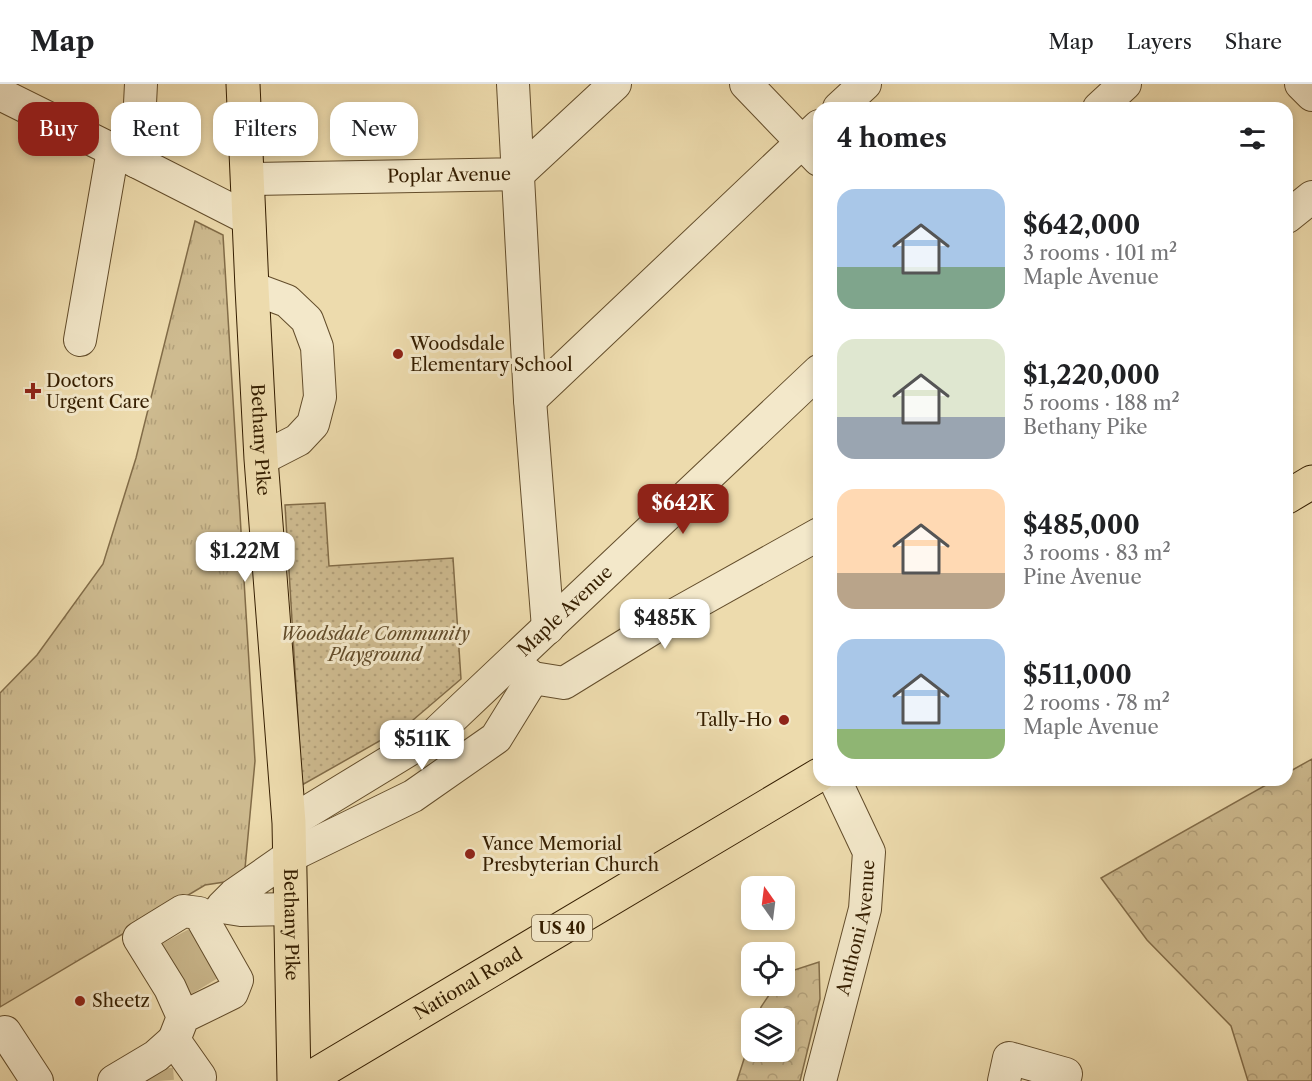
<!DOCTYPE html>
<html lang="en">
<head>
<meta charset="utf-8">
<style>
  :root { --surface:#fff; --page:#f2f2f2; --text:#202124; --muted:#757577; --line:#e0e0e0; --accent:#8f2418 }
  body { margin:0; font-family:"Libre Caslon Text",serif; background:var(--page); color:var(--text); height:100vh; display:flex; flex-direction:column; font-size:22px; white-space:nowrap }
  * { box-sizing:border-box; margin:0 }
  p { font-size:20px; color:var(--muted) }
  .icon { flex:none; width:33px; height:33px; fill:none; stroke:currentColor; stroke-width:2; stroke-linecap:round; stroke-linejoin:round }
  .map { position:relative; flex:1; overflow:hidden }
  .details { position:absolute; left:813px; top:18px; width:480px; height:684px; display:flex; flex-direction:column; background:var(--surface); border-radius:18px; box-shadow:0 3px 9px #0003 }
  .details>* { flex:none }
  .hud { position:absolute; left:18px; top:18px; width:570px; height:54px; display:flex; gap:12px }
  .needle { width:39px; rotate:346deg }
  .controls { position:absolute; left:741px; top:792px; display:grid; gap:12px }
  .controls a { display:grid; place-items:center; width:54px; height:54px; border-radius:12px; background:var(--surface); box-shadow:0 3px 9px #0003; font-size:30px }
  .price { position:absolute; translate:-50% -51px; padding:0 14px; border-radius:12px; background:#fff; color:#222; font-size:20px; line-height:39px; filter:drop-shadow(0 2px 3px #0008) }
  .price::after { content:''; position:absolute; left:50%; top:36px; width:18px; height:14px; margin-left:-9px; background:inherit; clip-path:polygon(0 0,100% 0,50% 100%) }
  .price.active { background:var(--accent); color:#fff }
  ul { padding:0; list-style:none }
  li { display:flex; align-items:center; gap:18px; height:150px; padding:0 24px }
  li span { display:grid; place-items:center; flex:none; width:168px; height:120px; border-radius:18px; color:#555 }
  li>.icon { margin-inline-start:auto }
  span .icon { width:72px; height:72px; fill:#fffc; stroke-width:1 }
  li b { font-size:26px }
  h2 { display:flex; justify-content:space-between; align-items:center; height:72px; padding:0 24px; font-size:26px }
  .chip { padding:0 21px; border-radius:18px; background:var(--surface); box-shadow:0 3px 9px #0003; font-size:21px; line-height:54px }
  .chip.active { background:var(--accent); color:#fff }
  header { display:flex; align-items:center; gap:36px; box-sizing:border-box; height:84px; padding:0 30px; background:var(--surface); border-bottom:2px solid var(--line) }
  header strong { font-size:28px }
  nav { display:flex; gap:33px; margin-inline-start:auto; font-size:21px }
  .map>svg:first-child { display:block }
  .grass { fill:url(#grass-tufts); stroke:#826c48; stroke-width:1.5 }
  .forest { fill:url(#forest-crowns); stroke:#826c48; stroke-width:1.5 }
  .park { fill:url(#park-dots); stroke:#826c48; stroke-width:1.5 }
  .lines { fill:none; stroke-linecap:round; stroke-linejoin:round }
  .minor-tunnel { stroke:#c8b58a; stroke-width:32; stroke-dasharray:32 16; stroke-linecap:butt }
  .minor-casing { stroke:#634d2b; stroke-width:34 }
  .major-casing { stroke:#351e00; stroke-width:35 }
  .minor { stroke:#f3e8ca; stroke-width:32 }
  .major { stroke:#eddbad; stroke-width:33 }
  .poi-dot { fill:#8f2418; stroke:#f3e8ca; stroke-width:2 }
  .labels { text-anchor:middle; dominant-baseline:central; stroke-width:6; stroke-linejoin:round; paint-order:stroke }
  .shield { fill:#f3e8ca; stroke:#6e5b3d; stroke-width:1.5 }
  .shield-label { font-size:16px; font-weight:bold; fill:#351e00 }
  .street-label { font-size:18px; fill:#351e00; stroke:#f3e8ca }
  .poi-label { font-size:18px; fill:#351e00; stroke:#f3e8ca; text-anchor:start }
  .park-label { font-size:18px; font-style:italic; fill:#634d2b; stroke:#f3e8ca }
</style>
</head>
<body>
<header>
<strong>Map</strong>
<nav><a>Map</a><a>Layers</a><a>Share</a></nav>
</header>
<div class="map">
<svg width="1312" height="997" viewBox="0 0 1312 997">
  <defs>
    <pattern id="grass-tufts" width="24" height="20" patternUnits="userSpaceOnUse" patternTransform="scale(1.5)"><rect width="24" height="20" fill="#cebb90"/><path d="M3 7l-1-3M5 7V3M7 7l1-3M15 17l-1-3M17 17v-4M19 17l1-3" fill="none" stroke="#b2a07a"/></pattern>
    <pattern id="forest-crowns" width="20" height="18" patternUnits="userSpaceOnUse" patternTransform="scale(1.5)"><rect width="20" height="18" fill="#cebb90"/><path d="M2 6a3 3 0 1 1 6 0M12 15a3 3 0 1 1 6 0" fill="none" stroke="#b2a07a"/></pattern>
    <pattern id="park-dots" width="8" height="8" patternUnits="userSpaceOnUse" patternTransform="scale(1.5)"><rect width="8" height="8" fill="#cebb90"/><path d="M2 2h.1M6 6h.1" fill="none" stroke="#b2a07a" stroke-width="1.8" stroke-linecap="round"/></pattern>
  </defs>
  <rect width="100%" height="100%" fill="#eddbad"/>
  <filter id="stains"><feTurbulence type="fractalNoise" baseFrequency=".00333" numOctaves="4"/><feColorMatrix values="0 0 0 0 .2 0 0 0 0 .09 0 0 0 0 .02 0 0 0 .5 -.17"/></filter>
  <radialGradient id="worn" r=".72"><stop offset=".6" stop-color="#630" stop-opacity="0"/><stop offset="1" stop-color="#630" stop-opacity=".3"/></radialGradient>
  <path class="grass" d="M 195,137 L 223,151 L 255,677 L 244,795 L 205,801 L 0,923 L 0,609 L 37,571 L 103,480 L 136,374 Z"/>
  <path class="forest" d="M 1312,675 L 1312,997 L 1248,997 L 1231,942 L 1147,856 L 1101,794 L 1275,696 L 1287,696 L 1287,689 Z
    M 819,878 L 820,915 L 800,997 L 737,997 L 751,953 L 752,968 L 784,968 L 784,934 L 757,934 L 761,923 L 775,902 L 784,902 L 785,889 Z"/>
  <path class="park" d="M 325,419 L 329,482 L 453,474 L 461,595 L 406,642 L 302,701 L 285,421 Z"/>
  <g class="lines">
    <path class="minor-tunnel" d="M 169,874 L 199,858
      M 182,897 L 212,879
      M 157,985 L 158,997"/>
    <defs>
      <g id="minor">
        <path d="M 513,0 L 530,316 L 548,544"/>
        <path d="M 746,0 L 819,76"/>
        <path d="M 1301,0 L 1312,11"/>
        <path d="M 0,10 L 137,78 L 249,135"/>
        <path d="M 839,24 L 865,0"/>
        <path d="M 1099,24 L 1125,0"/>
        <path d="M 137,78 L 141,0"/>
        <path id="s1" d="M 248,95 L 518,90 L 615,0"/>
        <path d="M 1287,133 L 1312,113"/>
        <path d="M 252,204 L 287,217 L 307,236 L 317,263 L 320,313 L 313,340 L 298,356 L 261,375"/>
        <path d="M 80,256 L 113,66"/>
        <path d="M 530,316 L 819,42"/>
        <path d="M 516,580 L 533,594 L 564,599 L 676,530 L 819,450"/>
        <path id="s2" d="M 289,739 L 435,650 L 819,287"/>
        <path d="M 291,825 L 241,826 L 222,823 L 234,811 L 290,772 L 413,712 L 496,654 L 533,594"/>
        <path d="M 183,933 L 170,904 L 139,854 L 183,827 L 199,829 L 237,896 L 232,909 L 183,933 L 174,956 L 200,993 L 199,997"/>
        <path d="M 0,951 L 5,948 L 37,997"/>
        <path d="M 114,997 L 156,972 L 174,956"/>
        <path id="s3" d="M 820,997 L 865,825 L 869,768 L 835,696"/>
        <path d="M 1004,997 L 1009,974 L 1066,990 L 1064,997"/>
      </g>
      <g id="major">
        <path id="s4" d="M 243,0 L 252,204 L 261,375 L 289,739 L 294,997"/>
        <path d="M 1287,413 L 1312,398"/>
        <path id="s5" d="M 305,997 L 819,691"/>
      </g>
    </defs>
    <use href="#minor" class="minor-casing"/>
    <use href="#major" class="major-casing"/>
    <use href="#minor" class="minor"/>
    <use href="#major" class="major"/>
  </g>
  <g class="poi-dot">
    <circle cx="398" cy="270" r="6"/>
    <path d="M30 298h6v6h6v6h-6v6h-6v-6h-6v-6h6z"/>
    <circle cx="784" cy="636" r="6"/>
    <circle cx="470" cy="770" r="6"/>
    <circle cx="80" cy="917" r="6"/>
  </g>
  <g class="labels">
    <rect class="shield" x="532" y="831" width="60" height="26" rx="4.5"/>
    <g class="shield-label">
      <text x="562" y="844">US 40</text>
    </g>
    <g class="street-label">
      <text stroke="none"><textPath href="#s1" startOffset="201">Poplar Avenue</textPath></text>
      <text stroke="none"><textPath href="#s4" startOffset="356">Bethany Pike</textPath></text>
      <text stroke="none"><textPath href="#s2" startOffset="350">Maple Avenue</textPath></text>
      <text stroke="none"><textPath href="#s4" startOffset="842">Bethany Pike</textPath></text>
      <text stroke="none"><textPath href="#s3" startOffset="158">Anthoni Avenue</textPath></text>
      <text stroke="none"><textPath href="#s5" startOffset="190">National Road</textPath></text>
    </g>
    <g class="poi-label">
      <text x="410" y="260">Woodsdale<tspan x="410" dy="21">Elementary School</tspan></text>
      <text x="46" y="297">Doctors<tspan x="46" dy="21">Urgent Care</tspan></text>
      <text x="772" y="636" text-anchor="end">Tally-Ho</text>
      <text x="482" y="760">Vance Memorial<tspan x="482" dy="21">Presbyterian Church</tspan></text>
      <text x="92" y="917">Sheetz</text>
    </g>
    <g class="park-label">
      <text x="375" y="550">Woodsdale Community<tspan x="375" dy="21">Playground</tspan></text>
    </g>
  </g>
  <rect width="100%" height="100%" filter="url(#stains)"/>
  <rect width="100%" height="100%" fill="url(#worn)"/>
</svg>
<div class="controls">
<a><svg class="needle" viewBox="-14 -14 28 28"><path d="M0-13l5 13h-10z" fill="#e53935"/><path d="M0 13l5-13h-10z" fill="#757577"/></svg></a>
<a><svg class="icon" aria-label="locate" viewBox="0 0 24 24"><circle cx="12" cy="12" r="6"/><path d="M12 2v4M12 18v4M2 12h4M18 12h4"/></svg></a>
<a><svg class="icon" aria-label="layers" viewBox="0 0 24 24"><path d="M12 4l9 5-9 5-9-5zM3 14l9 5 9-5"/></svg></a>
</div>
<b class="price active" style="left:683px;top:451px">$642K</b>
<b class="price" style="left:245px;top:499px">$1.22M</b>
<b class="price" style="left:665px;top:566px">$485K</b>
<b class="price" style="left:422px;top:687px">$511K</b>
<div class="hud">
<a class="chip active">Buy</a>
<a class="chip">Rent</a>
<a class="chip">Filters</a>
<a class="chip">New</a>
</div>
<section class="details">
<h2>4 homes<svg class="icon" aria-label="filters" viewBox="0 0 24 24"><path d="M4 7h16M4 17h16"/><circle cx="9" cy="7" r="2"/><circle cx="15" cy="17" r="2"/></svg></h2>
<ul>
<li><span style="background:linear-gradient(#a9c7e8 65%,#7fa58c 0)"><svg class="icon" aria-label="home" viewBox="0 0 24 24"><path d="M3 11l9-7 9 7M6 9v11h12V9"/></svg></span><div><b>$642,000</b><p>3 rooms · 101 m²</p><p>Maple Avenue</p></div></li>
<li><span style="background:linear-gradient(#dfe7d0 65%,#9aa5b1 0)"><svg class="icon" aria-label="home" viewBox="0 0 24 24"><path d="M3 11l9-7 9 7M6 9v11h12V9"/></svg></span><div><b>$1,220,000</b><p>5 rooms · 188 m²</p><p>Bethany Pike</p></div></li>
<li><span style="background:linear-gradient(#ffd9b3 70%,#b9a48a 0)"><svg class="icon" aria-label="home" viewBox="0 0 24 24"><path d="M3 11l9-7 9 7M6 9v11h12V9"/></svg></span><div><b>$485,000</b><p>3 rooms · 83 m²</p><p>Pine Avenue</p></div></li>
<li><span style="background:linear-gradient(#a9c7e8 75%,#8fb573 0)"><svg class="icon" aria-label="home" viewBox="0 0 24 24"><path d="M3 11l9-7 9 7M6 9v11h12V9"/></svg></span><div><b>$511,000</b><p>2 rooms · 78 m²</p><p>Maple Avenue</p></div></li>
</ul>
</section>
</div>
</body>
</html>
